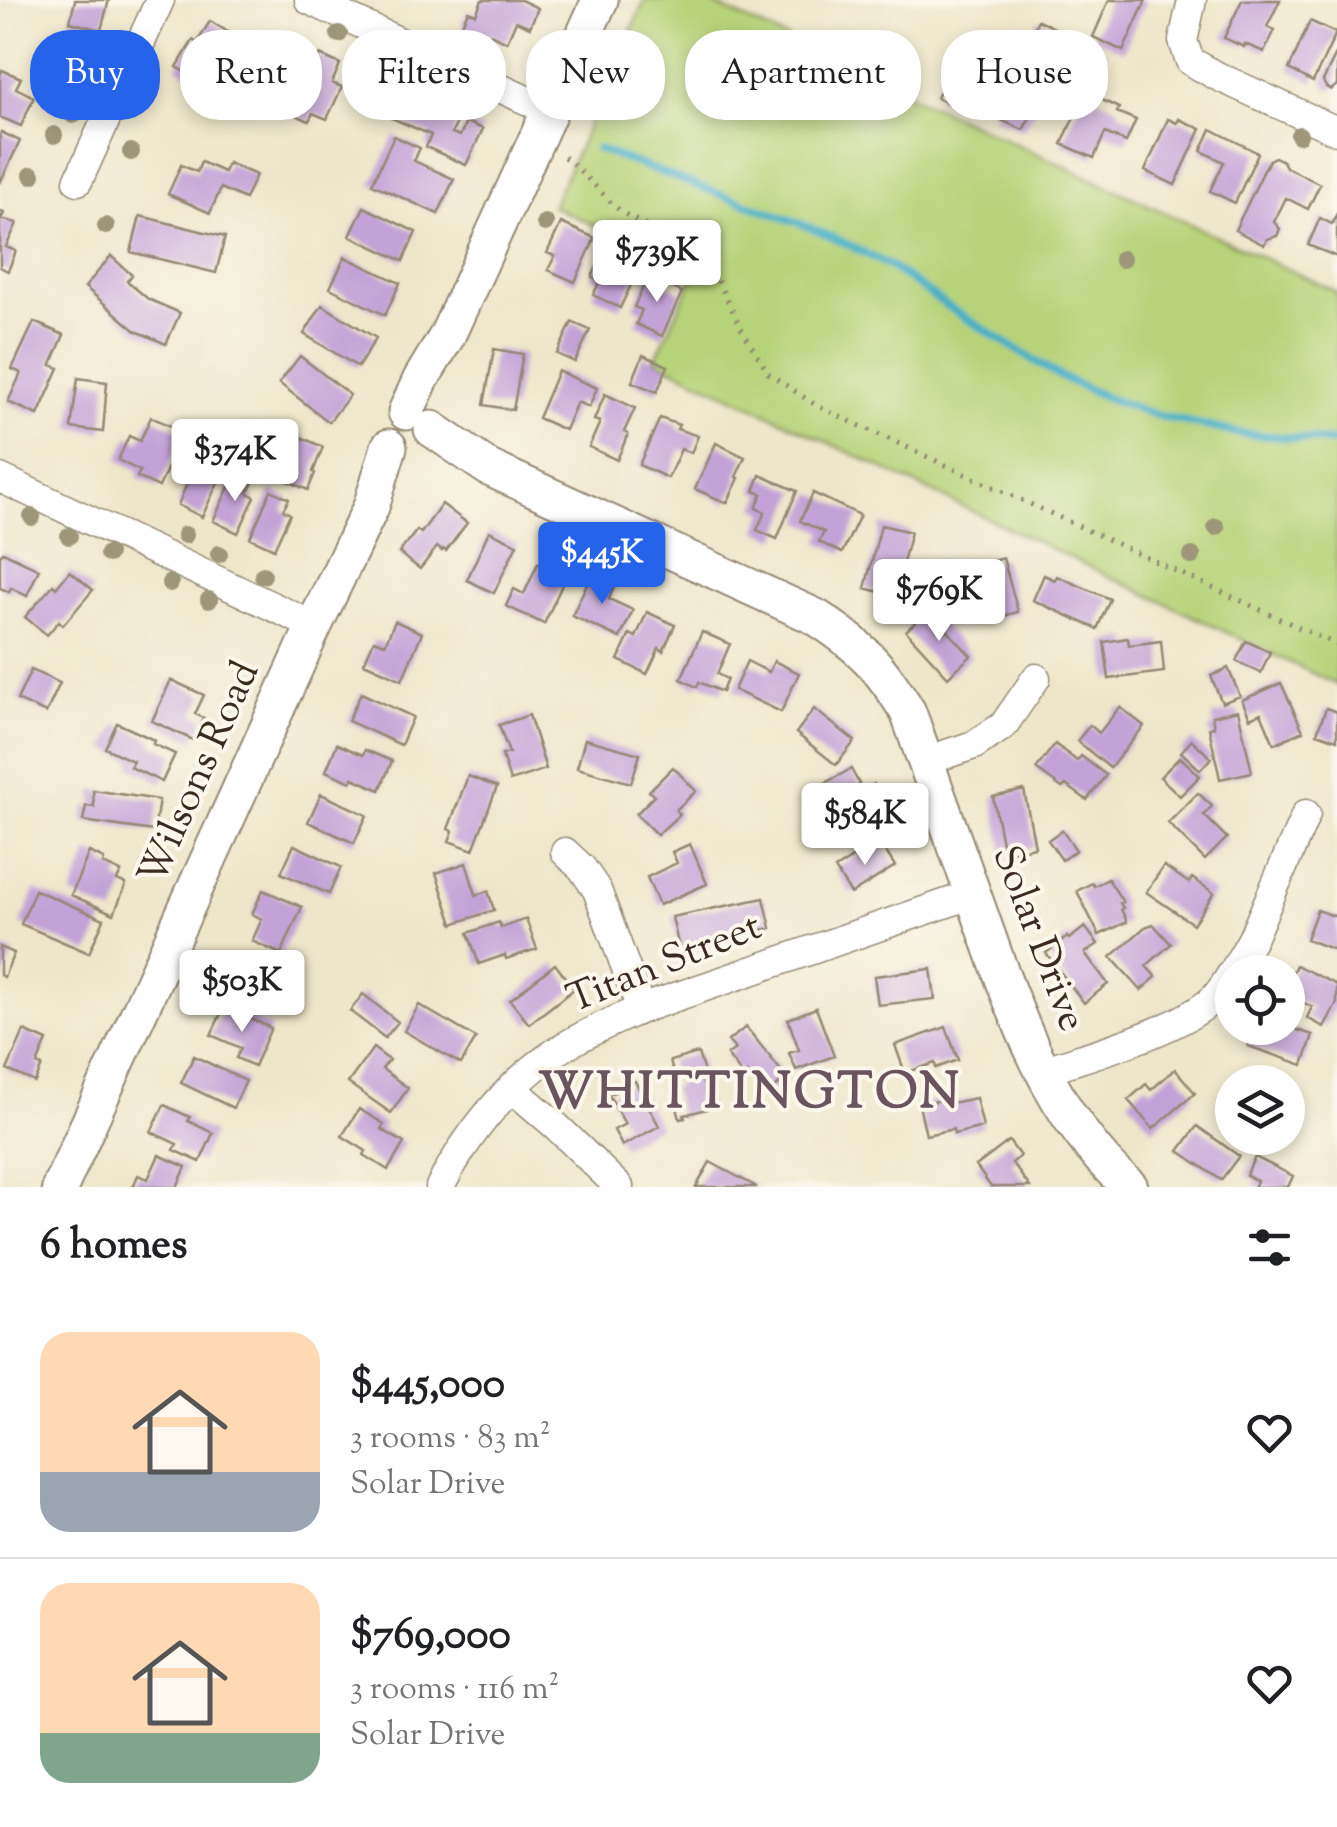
<!DOCTYPE html>
<html lang="en">
<head>
<meta charset="utf-8">
<style>
  :root { --surface:#fff; --page:#f6f6f6; --text:#202124; --muted:#757577; --line:#e0e0e0; --accent:#2563eb }
  body { margin:0; font-family:"Sorts Mill Goudy",serif; background:var(--page); color:var(--text); height:100vh; display:flex; flex-direction:column; font-size:38px; white-space:nowrap }
  * { box-sizing:border-box; margin:0 }
  p { font-size:32px; color:var(--muted) }
  .icon { flex:none; width:55px; height:55px; fill:none; stroke:currentColor; stroke-width:2; stroke-linecap:round; stroke-linejoin:round }
  .map { position:relative; height:1187px; overflow:hidden }
  .sheet { display:flex; flex-direction:column; background:var(--surface); flex:1 }
  .sheet>* { flex:none }
  .hud { position:absolute; left:30px; top:30px; width:1278px; height:90px; display:flex; gap:20px }
  .tools { position:absolute; left:1215px; top:955px; display:grid; gap:20px }
  .tools a { display:grid; place-items:center; width:90px; height:90px; border-radius:50%; background:var(--surface); box-shadow:0 5px 15px #0003; font-size:50px }
  .price { position:absolute; translate:-50% -85px; padding:0 22px; border-radius:10px; background:#fff; color:#222; font-size:32px; line-height:65px; filter:drop-shadow(0 2px 5px #0008) }
  .price::after { content:''; position:absolute; left:50%; top:60px; width:30px; height:22px; margin-left:-15px; background:inherit; clip-path:polygon(0 0,100% 0,50% 100%) }
  .price.on { background:var(--accent); color:#fff }
  ul { padding:0; list-style:none }
  li { display:flex; align-items:center; gap:30px; height:250px; padding:0 40px }
  li+li { border-top:2px solid var(--line) }
  li span { display:grid; place-items:center; flex:none; width:280px; height:200px; border-radius:30px; color:#555 }
  li>.icon { margin-inline-start:auto }
  span .icon { width:120px; height:120px; fill:#fffc; stroke-width:1 }
  li b { font-size:42px }
  h2 { display:flex; justify-content:space-between; align-items:center; height:120px; padding:0 40px; font-size:42px }
  .chip { padding:0 35px; border-radius:40px; background:var(--surface); box-shadow:0 5px 15px #0003; font-size:35px; line-height:90px }
  .chip.on { background:var(--accent); color:#fff }
  .map>svg:first-child { display:block }
  .green { fill:#b7d379; stroke:#797e4c; stroke-width:2.5 }
  .lines { fill:none; stroke-linecap:round; stroke-linejoin:round }
  .stream { stroke:#47afc7; stroke-width:8 }
  .building { fill:#c2a2d7 }
  .minor-casing { stroke:#948874; stroke-width:31 }
  .tertiary-casing { stroke:#948874; stroke-width:39 }
  .path { stroke:#948874; stroke-width:5; stroke-dasharray:2.5 8; stroke-linecap:butt }
  .minor { stroke:#fff; stroke-width:28 }
  .tertiary { stroke:#fff; stroke-width:35 }
  .tree { fill:#9d9678 }
  .labels { text-anchor:middle; dominant-baseline:central; stroke-width:8; stroke-linejoin:round; paint-order:stroke }
  .street-label { font-size:40px; fill:#3b2a1e; stroke:#fbf7ec }
  .district-label { font-size:50px; font-weight:bold; letter-spacing:2.5px; fill:#6a545f; stroke:#fbf7ec }
</style>
</head>
<body>
<div class="map">
<svg width="1337" height="1187" viewBox="0 0 1337 1187">
  <rect width="100%" height="100%" fill="#fbf7ec"/>
  <filter id="ink" filterUnits="userSpaceOnUse"><feTurbulence type="fractalNoise" baseFrequency=".01" numOctaves="2"/><feDisplacementMap in="SourceGraphic" scale="20" xChannelSelector="R" yChannelSelector="G"/><feConvolveMatrix kernelMatrix="1 2 1 2 8 2 1 2 1" color-interpolation-filters="sRGB"/></filter>
  <filter id="wash" filterUnits="userSpaceOnUse"><feTurbulence type="fractalNoise" baseFrequency=".0048" numOctaves="4" result="noise"/><feDisplacementMap in="SourceGraphic" scale="40" xChannelSelector="R" yChannelSelector="G"/><feGaussianBlur stdDeviation="2.25" result="paint"/><feColorMatrix in="noise" values="0 0 0 0 0 0 0 0 0 0 0 0 0 0 0 0 0 1.4 0 .05"/><feComposite in="paint" operator="in"/></filter>
  <g filter="url(#wash)">
    <rect width="100%" height="100%" fill="#eee6c9"/>
    <path class="green" d="M 645,0 L 704,0 L 1337,292 L 1337,685 L 655,360 L 696,271 L 552,206 Z"/>
    <g class="lines">
      <path class="stream" d="M 597,149 L 799,223 L 841,241 L 888,265 L 956,312 L 1061,377 L 1107,398 L 1159,416 L 1237,433 L 1337,442"/>
    </g>
    <g id="blocks">
      <path class="building" d="M 75,0 L 109,0 L 101,30 L 70,22 Z
        M 482,0 L 521,0 L 538,8 L 530,27 L 516,21 L 507,42 L 490,34 L 488,39 L 461,26 L 468,11 L 476,14 Z
        M 1109,0 L 1146,0 L 1123,51 L 1093,37 Z
        M 1242,0 L 1280,0 L 1267,27 L 1275,30 L 1264,52 L 1245,44 L 1244,47 L 1224,38 Z
        M 1038,20 L 1059,30 L 1049,51 L 1059,55 L 1042,91 L 1044,92 L 1023,130 L 992,116 Z
        M 210,21 L 240,39 L 224,66 L 219,63 L 209,81 L 199,75 L 197,79 L 177,67 L 193,40 L 197,43 Z
        M 1310,21 L 1336,33 L 1313,82 L 1289,69 Z
        M 248,39 L 278,53 L 270,72 L 279,76 L 273,89 L 277,91 L 270,107 L 226,87 Z
        M 1337,52 L 1337,85 L 1331,90 L 1326,87 L 1323,81 Z
        M 320,55 L 340,64 L 332,83 L 342,87 L 327,119 L 313,113 L 309,121 L 283,109 L 308,56 L 318,61 Z
        M 2,70 L 21,78 L 16,88 L 34,97 L 21,126 L 0,117 L 0,75 Z
        M 949,71 L 976,82 L 965,110 L 937,98 Z
        M 398,91 L 459,118 L 452,133 L 460,136 L 466,122 L 483,129 L 466,165 L 426,147 L 431,135 L 387,116 Z
        M 1083,96 L 1094,101 L 1096,97 L 1119,108 L 1117,112 L 1136,120 L 1126,142 L 1105,133 L 1094,158 L 1062,144 Z
        M 1168,119 L 1177,123 L 1179,119 L 1201,129 L 1175,185 L 1145,171 Z
        M 1211,129 L 1258,153 L 1235,203 L 1210,191 L 1224,162 L 1201,151 Z
        M 1,132 L 20,141 L 0,183 L 0,135 Z
        M 394,136 L 420,148 L 414,161 L 454,179 L 438,214 L 372,184 Z
        M 1275,157 L 1283,161 L 1286,167 L 1320,184 L 1308,209 L 1286,198 L 1274,222 L 1280,229 L 1277,236 L 1267,239 L 1264,245 L 1235,230 L 1269,160 Z
        M 201,162 L 224,172 L 228,163 L 256,175 L 245,199 L 221,188 L 210,213 L 168,194 L 181,165 L 197,172 Z
        M 364,207 L 416,232 L 403,261 L 350,236 Z
        M 0,211 L 4,213 L 1,219 L 17,223 L 6,247 L 16,251 L 8,271 L 0,267 Z
        M 1337,213 L 1337,257 L 1308,245 L 1320,218 L 1332,224 Z
        M 140,216 L 225,237 L 216,273 L 131,252 Z
        M 561,223 L 595,238 L 575,282 L 548,270 L 555,256 L 547,253 Z
        M 606,248 L 641,264 L 620,308 L 593,295 L 600,281 L 592,277 Z
        M 111,256 L 132,275 L 127,281 L 148,299 L 180,313 L 166,344 L 136,331 L 85,287 Z
        M 345,257 L 400,283 L 385,315 L 330,288 Z
        M 648,276 L 682,292 L 662,336 L 636,324 L 642,310 L 634,307 Z
        M 322,305 L 376,338 L 358,367 L 304,334 Z
        M 34,322 L 64,335 L 51,365 L 59,368 L 38,415 L 8,402 L 21,373 L 12,369 Z
        M 572,322 L 590,330 L 575,362 L 557,354 Z
        M 494,349 L 523,354 L 513,410 L 484,405 Z
        M 643,355 L 668,366 L 657,392 L 632,382 Z
        M 300,356 L 350,395 L 329,422 L 279,383 Z
        M 558,371 L 597,388 L 589,407 L 577,402 L 565,430 L 538,418 Z
        M 78,378 L 107,382 L 103,432 L 71,428 Z
        M 605,394 L 635,408 L 624,432 L 628,434 L 617,460 L 589,447 L 600,422 L 594,420 Z
        M 151,417 L 184,432 L 159,487 L 137,477 L 140,471 L 118,460 L 129,436 L 140,441 Z
        M 660,418 L 679,425 L 677,429 L 698,436 L 691,453 L 681,449 L 668,478 L 639,465 Z
        M 268,434 L 290,444 L 294,434 L 323,447 L 313,472 L 315,473 L 308,490 L 254,466 Z
        M 716,443 L 745,457 L 736,477 L 739,478 L 727,503 L 695,489 Z
        M 198,457 L 216,465 L 211,477 L 219,480 L 202,517 L 178,505 Z
        M 235,474 L 253,482 L 248,493 L 255,497 L 238,533 L 213,521 Z
        M 760,475 L 797,491 L 777,539 L 757,530 L 765,512 L 756,508 L 762,494 L 754,491 Z
        M 271,490 L 289,499 L 283,510 L 290,514 L 274,549 L 250,538 Z
        M 813,493 L 860,515 L 842,553 L 819,542 L 824,532 L 800,521 Z
        M 442,504 L 467,523 L 446,551 L 443,549 L 442,551 L 437,547 L 420,569 L 399,553 L 417,530 L 421,533 Z
        M 881,525 L 911,532 L 894,596 L 865,588 Z
        M 489,531 L 517,544 L 494,593 L 467,580 Z
        M 3,552 L 39,569 L 27,596 L 11,588 L 9,592 L 0,588 L 0,555 Z
        M 1003,558 L 1018,612 L 982,622 L 975,597 L 981,596 L 973,566 Z
        M 538,563 L 566,576 L 544,624 L 506,606 L 514,589 L 524,594 Z
        M 70,571 L 93,590 L 63,625 L 59,621 L 47,635 L 25,617 L 53,585 L 56,588 Z
        M 592,573 L 615,584 L 609,599 L 633,610 L 620,638 L 572,616 Z
        M 1044,575 L 1055,580 L 1057,576 L 1110,599 L 1097,629 L 1033,600 Z
        M 647,612 L 675,625 L 663,651 L 659,648 L 647,674 L 618,660 L 630,634 L 636,637 Z
        M 925,613 L 932,620 L 935,617 L 971,656 L 948,677 L 906,631 Z
        M 395,621 L 422,633 L 402,680 L 364,663 L 374,640 L 385,644 Z
        M 702,632 L 730,644 L 717,674 L 727,679 L 722,692 L 699,682 L 697,687 L 681,679 Z
        M 1128,638 L 1129,645 L 1161,641 L 1164,672 L 1109,679 L 1104,642 Z
        M 1246,641 L 1270,652 L 1261,673 L 1236,661 Z
        M 747,661 L 769,672 L 774,661 L 799,673 L 781,712 L 734,690 Z
        M 1228,668 L 1240,696 L 1222,703 L 1211,676 Z
        M 31,670 L 60,683 L 46,713 L 17,700 Z
        M 171,680 L 204,695 L 195,714 L 204,718 L 193,740 L 152,721 Z
        M 1281,683 L 1303,731 L 1274,744 L 1261,713 L 1250,718 L 1242,700 Z
        M 361,693 L 413,717 L 401,745 L 348,721 Z
        M 1120,707 L 1144,726 L 1110,768 L 1077,741 L 1090,725 L 1099,733 Z
        M 1326,708 L 1337,712 L 1337,740 L 1317,733 Z
        M 814,709 L 855,741 L 836,765 L 796,733 Z
        M 1238,710 L 1252,772 L 1220,779 L 1209,728 L 1214,727 L 1212,716 Z
        M 529,715 L 546,769 L 510,781 L 502,755 L 509,753 L 499,725 Z
        M 117,723 L 154,740 L 153,744 L 175,754 L 162,782 L 130,767 L 133,761 L 105,748 Z
        M 585,739 L 640,754 L 631,783 L 577,768 Z
        M 1192,740 L 1211,758 L 1200,770 L 1181,752 Z
        M 337,744 L 363,755 L 365,750 L 392,761 L 380,790 L 353,778 L 351,782 L 326,771 Z
        M 1055,744 L 1077,761 L 1081,756 L 1106,775 L 1087,800 L 1066,785 L 1062,788 L 1036,769 Z
        M 1180,757 L 1200,776 L 1180,796 L 1160,777 Z
        M 673,767 L 696,791 L 676,810 L 680,814 L 657,835 L 636,814 L 654,796 L 649,791 Z
        M 851,769 L 863,791 L 874,784 L 887,809 L 849,829 L 825,783 Z
        M 468,776 L 497,787 L 473,850 L 449,841 L 453,831 L 448,829 Z
        M 93,790 L 159,800 L 154,831 L 83,821 L 86,806 L 94,807 Z
        M 1024,790 L 1035,847 L 1004,853 L 993,797 Z
        M 1198,793 L 1212,806 L 1204,815 L 1227,838 L 1205,860 L 1168,823 Z
        M 321,794 L 367,815 L 354,843 L 308,822 Z
        M 1062,830 L 1076,850 L 1062,860 L 1048,840 Z
        M 879,841 L 895,866 L 851,894 L 835,869 Z
        M 690,844 L 707,884 L 659,905 L 647,877 L 677,863 L 672,852 Z
        M 294,845 L 341,867 L 329,894 L 281,873 Z
        M 89,852 L 104,859 L 103,864 L 121,872 L 117,880 L 126,884 L 114,914 L 71,895 Z
        M 466,863 L 476,895 L 488,891 L 494,910 L 453,924 L 436,873 Z
        M 1164,866 L 1189,883 L 1192,878 L 1214,893 L 1193,924 L 1146,892 Z
        M 1108,879 L 1123,902 L 1120,903 L 1123,908 L 1121,909 L 1127,922 L 1099,935 L 1077,891 L 1092,883 L 1094,886 Z
        M 35,890 L 104,919 L 89,953 L 21,924 Z
        M 263,890 L 302,907 L 281,954 L 252,941 L 262,919 L 252,914 Z
        M 764,898 L 771,928 L 679,948 L 672,917 Z
        M 1317,910 L 1337,917 L 1337,951 L 1306,939 Z
        M 526,919 L 537,949 L 506,959 L 505,955 L 479,964 L 468,933 L 499,922 L 501,928 Z
        M 1153,924 L 1171,944 L 1146,966 L 1156,977 L 1141,990 L 1111,957 L 1145,927 Z
        M 1085,927 L 1098,944 L 1085,953 L 1108,984 L 1084,1003 L 1046,953 L 1067,937 L 1069,939 Z
        M 0,947 L 14,953 L 4,977 L 0,975 Z
        M 235,959 L 259,971 L 262,966 L 289,978 L 275,1007 L 250,995 L 248,1000 L 222,987 Z
        M 555,964 L 574,989 L 529,1024 L 510,1000 Z
        M 1296,965 L 1337,985 L 1337,1003 L 1324,1027 L 1307,1018 L 1312,1007 L 1288,995 L 1288,982 Z
        M 931,969 L 935,999 L 878,1005 L 874,976 Z
        M 363,994 L 398,1022 L 385,1038 L 350,1011 Z
        M 419,1005 L 476,1038 L 461,1064 L 404,1031 Z
        M 224,1007 L 271,1028 L 254,1066 L 236,1058 L 241,1048 L 211,1035 Z
        M 816,1008 L 834,1056 L 796,1070 L 789,1053 L 799,1050 L 788,1019 Z
        M 746,1027 L 787,1078 L 766,1095 L 747,1073 L 743,1076 L 727,1055 L 735,1049 L 728,1041 Z
        M 946,1027 L 958,1060 L 936,1068 L 935,1063 L 905,1073 L 895,1045 Z
        M 1288,1027 L 1313,1035 L 1303,1065 L 1248,1046 L 1254,1028 Z
        M 24,1031 L 47,1041 L 37,1064 L 42,1066 L 35,1082 L 7,1070 Z
        M 373,1048 L 389,1060 L 382,1069 L 408,1088 L 391,1113 L 348,1083 Z
        M 698,1053 L 707,1082 L 703,1083 L 710,1108 L 684,1115 L 685,1118 L 680,1119 L 672,1088 L 677,1087 L 670,1061 Z
        M 194,1056 L 246,1081 L 233,1108 L 181,1083 Z
        M 1175,1069 L 1195,1093 L 1153,1129 L 1128,1100 L 1146,1084 L 1151,1090 Z
        M 635,1081 L 659,1126 L 622,1146 L 614,1130 L 625,1124 L 609,1095 Z
        M 950,1098 L 951,1103 L 976,1098 L 983,1127 L 954,1134 L 953,1129 L 926,1135 L 919,1105 Z
        M 164,1105 L 190,1117 L 188,1121 L 213,1133 L 200,1162 L 174,1150 L 177,1144 L 151,1132 Z
        M 359,1109 L 384,1124 L 381,1129 L 404,1143 L 388,1170 L 364,1155 L 366,1151 L 342,1136 Z
        M 1197,1126 L 1239,1156 L 1221,1180 L 1179,1151 Z
        M 1009,1141 L 1020,1156 L 1012,1163 L 1030,1187 L 991,1187 L 976,1166 Z
        M 159,1155 L 186,1167 L 177,1187 L 133,1187 L 138,1175 L 148,1179 Z
        M 1255,1157 L 1293,1176 L 1288,1187 L 1254,1187 L 1257,1181 L 1246,1175 Z
        M 710,1162 L 757,1187 L 696,1187 Z"/>
    </g>
  </g>
  <g filter="url(#ink)">
    <use href="#blocks" fill-opacity="0" stroke="#948874" stroke-width="2.5"/>
    <g class="lines">
      <defs>
        <path id="minor" d="M 309,0 L 550,111
          M 1192,0 L 1183,41 L 1190,61 L 1217,76 L 1337,131
          M 78,181 L 160,0
          M 0,478 L 314,626
          M 925,761 L 974,745 L 1003,726 L 1036,678
          M 565,852 L 582,868 L 597,890 L 641,1009
          M 1233,972 L 1252,939 L 1306,814
          M 1043,1071 C 1089,1055 1180,1031 1214,998 C 1221,991 1227,981 1232,973
          M 513,1089 L 556,1126 L 619,1187
          M 440,1187 C 465,1137 504,1088 550,1056 C 578,1036 610,1023 641,1009 L 973,894"/>
        <path id="tertiary" d="M 406,412 L 421,379 L 447,336 L 600,0
          M 432,429 L 489,468 L 816,617 C 861,646 880,666 908,712 C 930,775 953,837 975,900 C 1011,1002 1046,1113 1130,1187
          M 60,1187 L 314,626 L 371,507 L 389,447"/>
      </defs>
      <use href="#minor" class="minor-casing"/>
      <use href="#tertiary" class="tertiary-casing"/>
      <path class="path" d="M 564,157 L 569,160 L 620,211 L 676,244 L 714,273 L 741,328 L 768,373 L 817,406 L 1337,645"/>
      <use href="#minor" class="minor"/>
      <use href="#tertiary" class="tertiary"/>
    </g>
    <g class="tree">
      <circle cx="339" cy="34" r="9"/>
      <circle cx="617" cy="67" r="9"/>
      <circle cx="150" cy="72" r="9"/>
      <circle cx="73" cy="115" r="9"/>
      <circle cx="54" cy="135" r="9"/>
      <circle cx="1299" cy="135" r="9"/>
      <circle cx="131" cy="152" r="9"/>
      <circle cx="32" cy="175" r="9"/>
      <circle cx="545" cy="223" r="9"/>
      <circle cx="106" cy="226" r="9"/>
      <circle cx="1122" cy="259" r="9"/>
      <circle cx="32" cy="517" r="9"/>
      <circle cx="1216" cy="527" r="9"/>
      <circle cx="185" cy="535" r="9"/>
      <circle cx="69" cy="536" r="9"/>
      <circle cx="108" cy="554" r="9"/>
      <circle cx="219" cy="554" r="9"/>
      <circle cx="1192" cy="556" r="9"/>
      <circle cx="263" cy="575" r="9"/>
      <circle cx="170" cy="583" r="9"/>
      <circle cx="209" cy="600" r="9"/>
    </g>
  </g>
  <g class="labels">
    <g class="street-label">
      <text transform="translate(201 774) rotate(-66)">Wilsons Road</text>
      <text transform="translate(1037 939) rotate(69)">Solar Drive</text>
      <text transform="translate(665 965) rotate(-22)">Titan Street</text>
    </g>
    <g class="district-label">
      <text x="750" y="1095">WHITTINGTON</text>
    </g>
  </g>
</svg>
<div class="tools">
<a><svg class="icon" aria-label="locate" viewBox="0 0 24 24"><circle cx="12" cy="12" r="6"/><path d="M12 2v4M12 18v4M2 12h4M18 12h4"/></svg></a>
<a><svg class="icon" aria-label="layers" viewBox="0 0 24 24"><path d="M12 4l9 5-9 5-9-5zM3 14l9 5 9-5"/></svg></a>
</div>
<b class="price" style="left:657px;top:305px">$739K</b>
<b class="price" style="left:235px;top:504px">$374K</b>
<b class="price on" style="left:602px;top:607px">$445K</b>
<b class="price" style="left:939px;top:644px">$769K</b>
<b class="price" style="left:865px;top:868px">$584K</b>
<b class="price" style="left:242px;top:1035px">$503K</b>
<div class="hud">
<a class="chip on">Buy</a>
<a class="chip">Rent</a>
<a class="chip">Filters</a>
<a class="chip">New</a>
<a class="chip">Apartment</a>
<a class="chip">House</a>
</div>
</div>
<section class="sheet">
<h2>6 homes<svg class="icon" aria-label="filters" viewBox="0 0 24 24"><path d="M4 7h16M4 17h16"/><circle cx="9" cy="7" r="2"/><circle cx="15" cy="17" r="2"/></svg></h2>
<ul>
<li><span style="background:linear-gradient(#ffd9b3 70%,#9aa5b1 0)"><svg class="icon" aria-label="home" viewBox="0 0 24 24"><path d="M3 11l9-7 9 7M6 9v11h12V9"/></svg></span><div><b>$445,000</b><p>3 rooms · 83 m²</p><p>Solar Drive</p></div><svg class="icon" aria-label="heart" viewBox="0 0 24 24"><path d="M12 20l-8-8c-3-5 5-10 8-4 3-6 11-1 8 4z"/></svg></li>
<li><span style="background:linear-gradient(#ffd9b3 75%,#7fa58c 0)"><svg class="icon" aria-label="home" viewBox="0 0 24 24"><path d="M3 11l9-7 9 7M6 9v11h12V9"/></svg></span><div><b>$769,000</b><p>3 rooms · 116 m²</p><p>Solar Drive</p></div><svg class="icon" aria-label="heart" viewBox="0 0 24 24"><path d="M12 20l-8-8c-3-5 5-10 8-4 3-6 11-1 8 4z"/></svg></li>
</ul>
</section>
</body>
</html>
